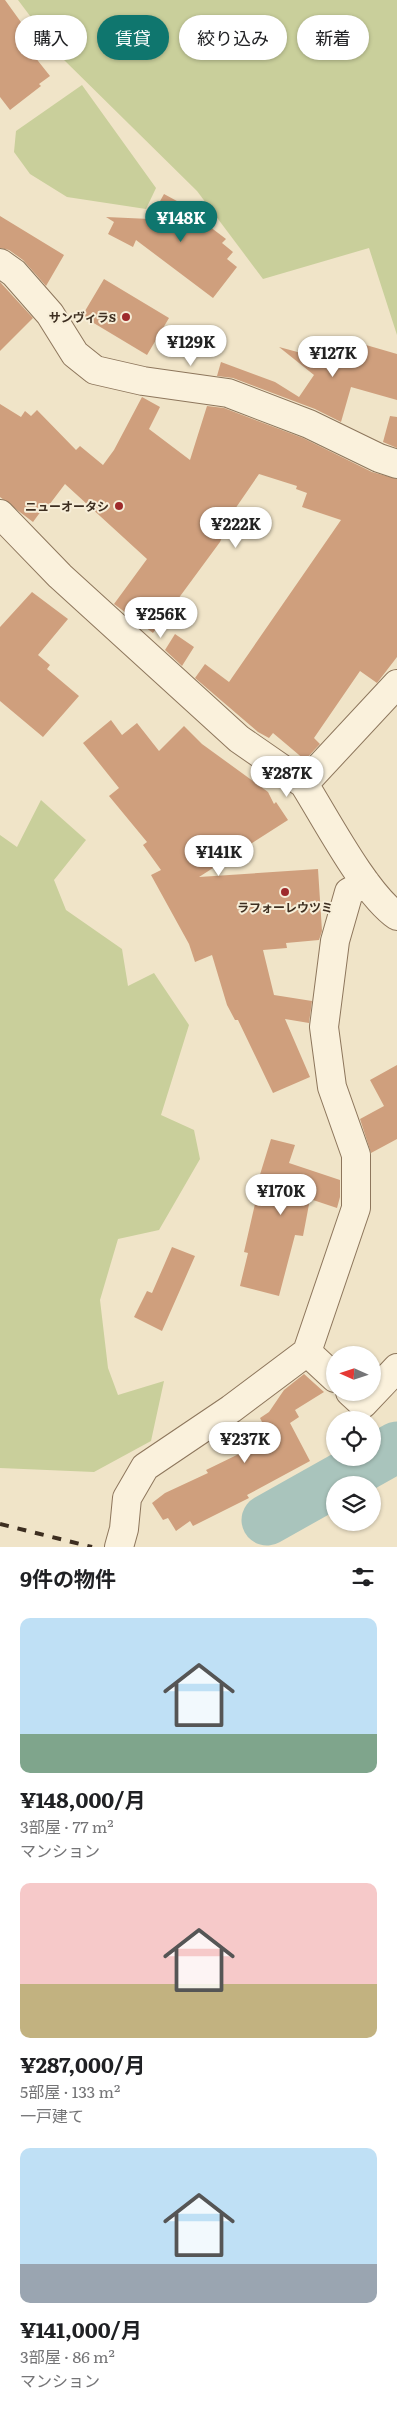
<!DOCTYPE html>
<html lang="ja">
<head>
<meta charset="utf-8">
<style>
  :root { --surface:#fff; --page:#f6f6f6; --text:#202124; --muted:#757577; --accent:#0f766e }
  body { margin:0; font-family:Literata,"Noto Sans JP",serif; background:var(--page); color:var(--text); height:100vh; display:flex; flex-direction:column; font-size:19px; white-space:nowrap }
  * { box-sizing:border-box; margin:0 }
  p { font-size:16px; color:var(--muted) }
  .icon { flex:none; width:28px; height:28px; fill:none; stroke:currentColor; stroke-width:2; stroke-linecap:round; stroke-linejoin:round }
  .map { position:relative; height:1547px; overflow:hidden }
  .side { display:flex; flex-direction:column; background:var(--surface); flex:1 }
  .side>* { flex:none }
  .hud { position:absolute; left:15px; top:15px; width:368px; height:45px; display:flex; gap:10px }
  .needle { width:32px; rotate:273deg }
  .fabs { position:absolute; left:326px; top:1346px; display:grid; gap:10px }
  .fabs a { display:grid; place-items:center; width:55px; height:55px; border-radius:50%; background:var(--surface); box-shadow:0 1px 4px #0004; font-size:25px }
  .price { position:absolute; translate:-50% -42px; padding:0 11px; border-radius:18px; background:#fff; color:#222; font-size:16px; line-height:32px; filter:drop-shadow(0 1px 2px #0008) }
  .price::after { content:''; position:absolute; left:50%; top:30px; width:15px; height:11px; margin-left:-8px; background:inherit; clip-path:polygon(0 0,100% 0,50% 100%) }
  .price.current { background:var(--accent); color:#fff }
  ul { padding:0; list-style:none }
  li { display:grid; align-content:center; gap:10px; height:265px; padding:0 20px }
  li span { display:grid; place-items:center; height:155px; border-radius:10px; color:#555 }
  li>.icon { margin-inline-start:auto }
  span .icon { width:90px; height:90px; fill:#fffc; stroke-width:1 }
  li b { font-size:21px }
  h2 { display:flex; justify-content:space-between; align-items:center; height:60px; padding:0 20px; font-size:21px }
  .chip { padding:0 18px; border-radius:22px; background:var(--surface); box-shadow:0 1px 4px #0004; font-size:18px; line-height:45px }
  .chip.current { background:var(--accent); color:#fff }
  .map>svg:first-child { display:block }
  .green { fill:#c9cf9b }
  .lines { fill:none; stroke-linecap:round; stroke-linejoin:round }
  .stream { stroke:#6f938a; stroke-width:9 }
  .river { stroke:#a9c4bc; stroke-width:51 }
  .building { fill:#cf9f7d }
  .street-casing { stroke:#8d765c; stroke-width:30 }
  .street { stroke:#faf1dc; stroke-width:28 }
  .rail { stroke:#3d2e20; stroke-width:4; stroke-dasharray:9 9; stroke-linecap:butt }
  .poi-dot { fill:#9e2a2b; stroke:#f7eed8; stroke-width:2 }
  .labels { text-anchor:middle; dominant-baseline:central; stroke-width:4; stroke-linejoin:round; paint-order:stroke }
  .poi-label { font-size:12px; font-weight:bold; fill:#3d2e20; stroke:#f7eed8; text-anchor:end }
</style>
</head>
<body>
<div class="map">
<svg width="397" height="1547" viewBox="0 0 397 1547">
  <rect width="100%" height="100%" fill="#f0e4c8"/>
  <path class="green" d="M 18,0 L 397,0 L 397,335 L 369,248 L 263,279 L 197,191 L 61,57 Z
    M 82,85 L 156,188 L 146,209 L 67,197 L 30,174 L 14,152 L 16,131 Z
    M 41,800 L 86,840 L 54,880 L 66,910 L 122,949 L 128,986 L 154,973 L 189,1025 L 161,1115 L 194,1130 L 200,1159 L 159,1230 L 118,1239 L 100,1300 L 108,1368 L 118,1395 L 164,1381 L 151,1441 L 94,1472 L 0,1468 L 0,835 L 17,847 Z"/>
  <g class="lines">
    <path class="stream" d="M 348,1485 L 397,1464
      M 267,1520 L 335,1491"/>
    <path class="river" d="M 267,1520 L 397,1447"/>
  </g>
  <path class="building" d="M 0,0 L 5,0 L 31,36 L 23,42 L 50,76 L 39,84 L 41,86 L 10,110 L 0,97 Z
    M 164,194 L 199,213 L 197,217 L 226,239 L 222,243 L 233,252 L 227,259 L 237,267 L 213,298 L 136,240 L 133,247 L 108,234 L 114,222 L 106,217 L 150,219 Z
    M 0,216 L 64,255 L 46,286 L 23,260 L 9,250 L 0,248 Z
    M 104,279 L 169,318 L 147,355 L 82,316 Z
    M 0,282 L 33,318 L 0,351 Z
    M 366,345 L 397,354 L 397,400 L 351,387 L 341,422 L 315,409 L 233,378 L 217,376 L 221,362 L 275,382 L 299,397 L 314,375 L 279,347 L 327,360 L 330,351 L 344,355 L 346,347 L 364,352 Z
    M 142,397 L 160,407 L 149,429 L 190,460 L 207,406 L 224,408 L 303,438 L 372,472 L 397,479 L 397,657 L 377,683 L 360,671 L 314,738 L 320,744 L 305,760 L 273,733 L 269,738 L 258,732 L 195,678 L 205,664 L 229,682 L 341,520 L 302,507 L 307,493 L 296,489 L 297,486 L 259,474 L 235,509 L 220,542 L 153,633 L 114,604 L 147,559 L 65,484 L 46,509 L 44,507 L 33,522 L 0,497 L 0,404 L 21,417 L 25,411 L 31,416 L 37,410 L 76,450 L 80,446 L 103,465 L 114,450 Z
    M 390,416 L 397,417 L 397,448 L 383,442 Z
    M 32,592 L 68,619 L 38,655 L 50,665 L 47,669 L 79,696 L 43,737 L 0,701 L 0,627 Z
    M 175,634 L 194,647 L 182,666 L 165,650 Z
    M 111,720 L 122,735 L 137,723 L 159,751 L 184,726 L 202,744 L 268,792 L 274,804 L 276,802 L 288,820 L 199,877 L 318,869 L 322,931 L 319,940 L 286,943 L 287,948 L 263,950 L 274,995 L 312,1001 L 309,1023 L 285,1019 L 310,1077 L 273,1093 L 238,1020 L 235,1020 L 227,1005 L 212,955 L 195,962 L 189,944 L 151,875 L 161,870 L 143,845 L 147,842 L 109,796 L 119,788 L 83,743 Z
    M 397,1065 L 397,1139 L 371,1153 L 360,1119 L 384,1106 L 370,1080 Z
    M 271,1139 L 295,1145 L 289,1163 L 340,1180 L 340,1197 L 337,1208 L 310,1199 L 303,1236 L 295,1235 L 279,1296 L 240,1286 L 248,1253 L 244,1252 L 260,1182 L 258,1181 Z
    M 172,1247 L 195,1256 L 162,1331 L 134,1317 L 147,1291 L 152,1293 Z
    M 304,1374 L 324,1392 L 295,1410 L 299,1417 L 290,1423 L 310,1461 L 247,1495 L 249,1498 L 193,1526 L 190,1521 L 176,1531 L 168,1518 L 163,1520 L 152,1503 L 165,1493 L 208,1473 L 206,1470 L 243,1452 L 237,1442 L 256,1432 L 262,1422 L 260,1418 L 269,1412 L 284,1390 Z"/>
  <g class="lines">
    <defs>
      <path id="street" d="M 0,263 L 14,273 L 50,314 L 75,354 L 95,370 L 143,381 L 228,393 L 309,424 L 379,458 L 397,464
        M 0,514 L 60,576 L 239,739 L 304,784
        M 397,684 L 304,784 C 326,819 365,894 397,916
        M 307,1352 L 335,1378
        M 350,1392 L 363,1404 L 397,1368
        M 119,1547 L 124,1529 L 127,1498 L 145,1467 L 231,1409 L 307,1352 L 356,1208 L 356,1155 L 332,1087 L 324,1027 L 335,941 L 349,892 L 366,883"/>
    </defs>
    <use href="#street" class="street-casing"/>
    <use href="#street" class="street"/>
    <path class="rail" d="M 0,1524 L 92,1547"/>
  </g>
  <g class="poi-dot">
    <circle cx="126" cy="317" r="5"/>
    <circle cx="119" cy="506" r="5"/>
    <circle cx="285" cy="892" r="5"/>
  </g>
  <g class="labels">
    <g class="poi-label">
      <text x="116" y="317">サンヴィラS</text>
      <text x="109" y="506">ニューオータシ</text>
      <text x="285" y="907" text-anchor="middle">ラフォーレウツミ</text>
    </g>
  </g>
</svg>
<div class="fabs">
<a><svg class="needle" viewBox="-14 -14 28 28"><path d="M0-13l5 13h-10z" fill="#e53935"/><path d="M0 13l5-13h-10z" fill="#757577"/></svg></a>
<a><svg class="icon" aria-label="locate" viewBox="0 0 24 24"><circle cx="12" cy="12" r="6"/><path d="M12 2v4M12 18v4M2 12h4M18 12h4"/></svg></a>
<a><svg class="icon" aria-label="layers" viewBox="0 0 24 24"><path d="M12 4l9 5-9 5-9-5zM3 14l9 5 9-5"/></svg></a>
</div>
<b class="price current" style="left:181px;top:243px">¥148K</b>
<b class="price" style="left:191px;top:367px">¥129K</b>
<b class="price" style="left:333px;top:378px">¥127K</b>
<b class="price" style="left:236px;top:549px">¥222K</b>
<b class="price" style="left:161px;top:639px">¥256K</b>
<b class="price" style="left:287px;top:798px">¥287K</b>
<b class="price" style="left:219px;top:877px">¥141K</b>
<b class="price" style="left:281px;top:1216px">¥170K</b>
<b class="price" style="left:245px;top:1464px">¥237K</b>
<div class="hud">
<a class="chip">購入</a>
<a class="chip current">賃貸</a>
<a class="chip">絞り込み</a>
<a class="chip">新着</a>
</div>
</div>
<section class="side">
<h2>9件の物件<svg class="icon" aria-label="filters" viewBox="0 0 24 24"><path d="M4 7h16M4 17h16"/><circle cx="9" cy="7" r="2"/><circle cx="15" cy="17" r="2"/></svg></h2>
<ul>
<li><span style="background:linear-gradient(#bfe0f5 75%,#7fa58c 0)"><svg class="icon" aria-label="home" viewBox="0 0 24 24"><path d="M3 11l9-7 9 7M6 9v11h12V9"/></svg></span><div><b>¥148,000/月</b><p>3部屋 · 77 m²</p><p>マンション</p></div></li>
<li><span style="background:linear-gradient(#f6c9c9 65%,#c2b280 0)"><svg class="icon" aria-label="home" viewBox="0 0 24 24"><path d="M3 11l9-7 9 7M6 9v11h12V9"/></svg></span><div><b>¥287,000/月</b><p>5部屋 · 133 m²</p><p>一戸建て</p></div></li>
<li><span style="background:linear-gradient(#bfe0f5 75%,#9aa5b1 0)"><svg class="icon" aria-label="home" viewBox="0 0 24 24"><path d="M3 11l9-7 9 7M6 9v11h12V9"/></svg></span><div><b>¥141,000/月</b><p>3部屋 · 86 m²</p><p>マンション</p></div></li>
</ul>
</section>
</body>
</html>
